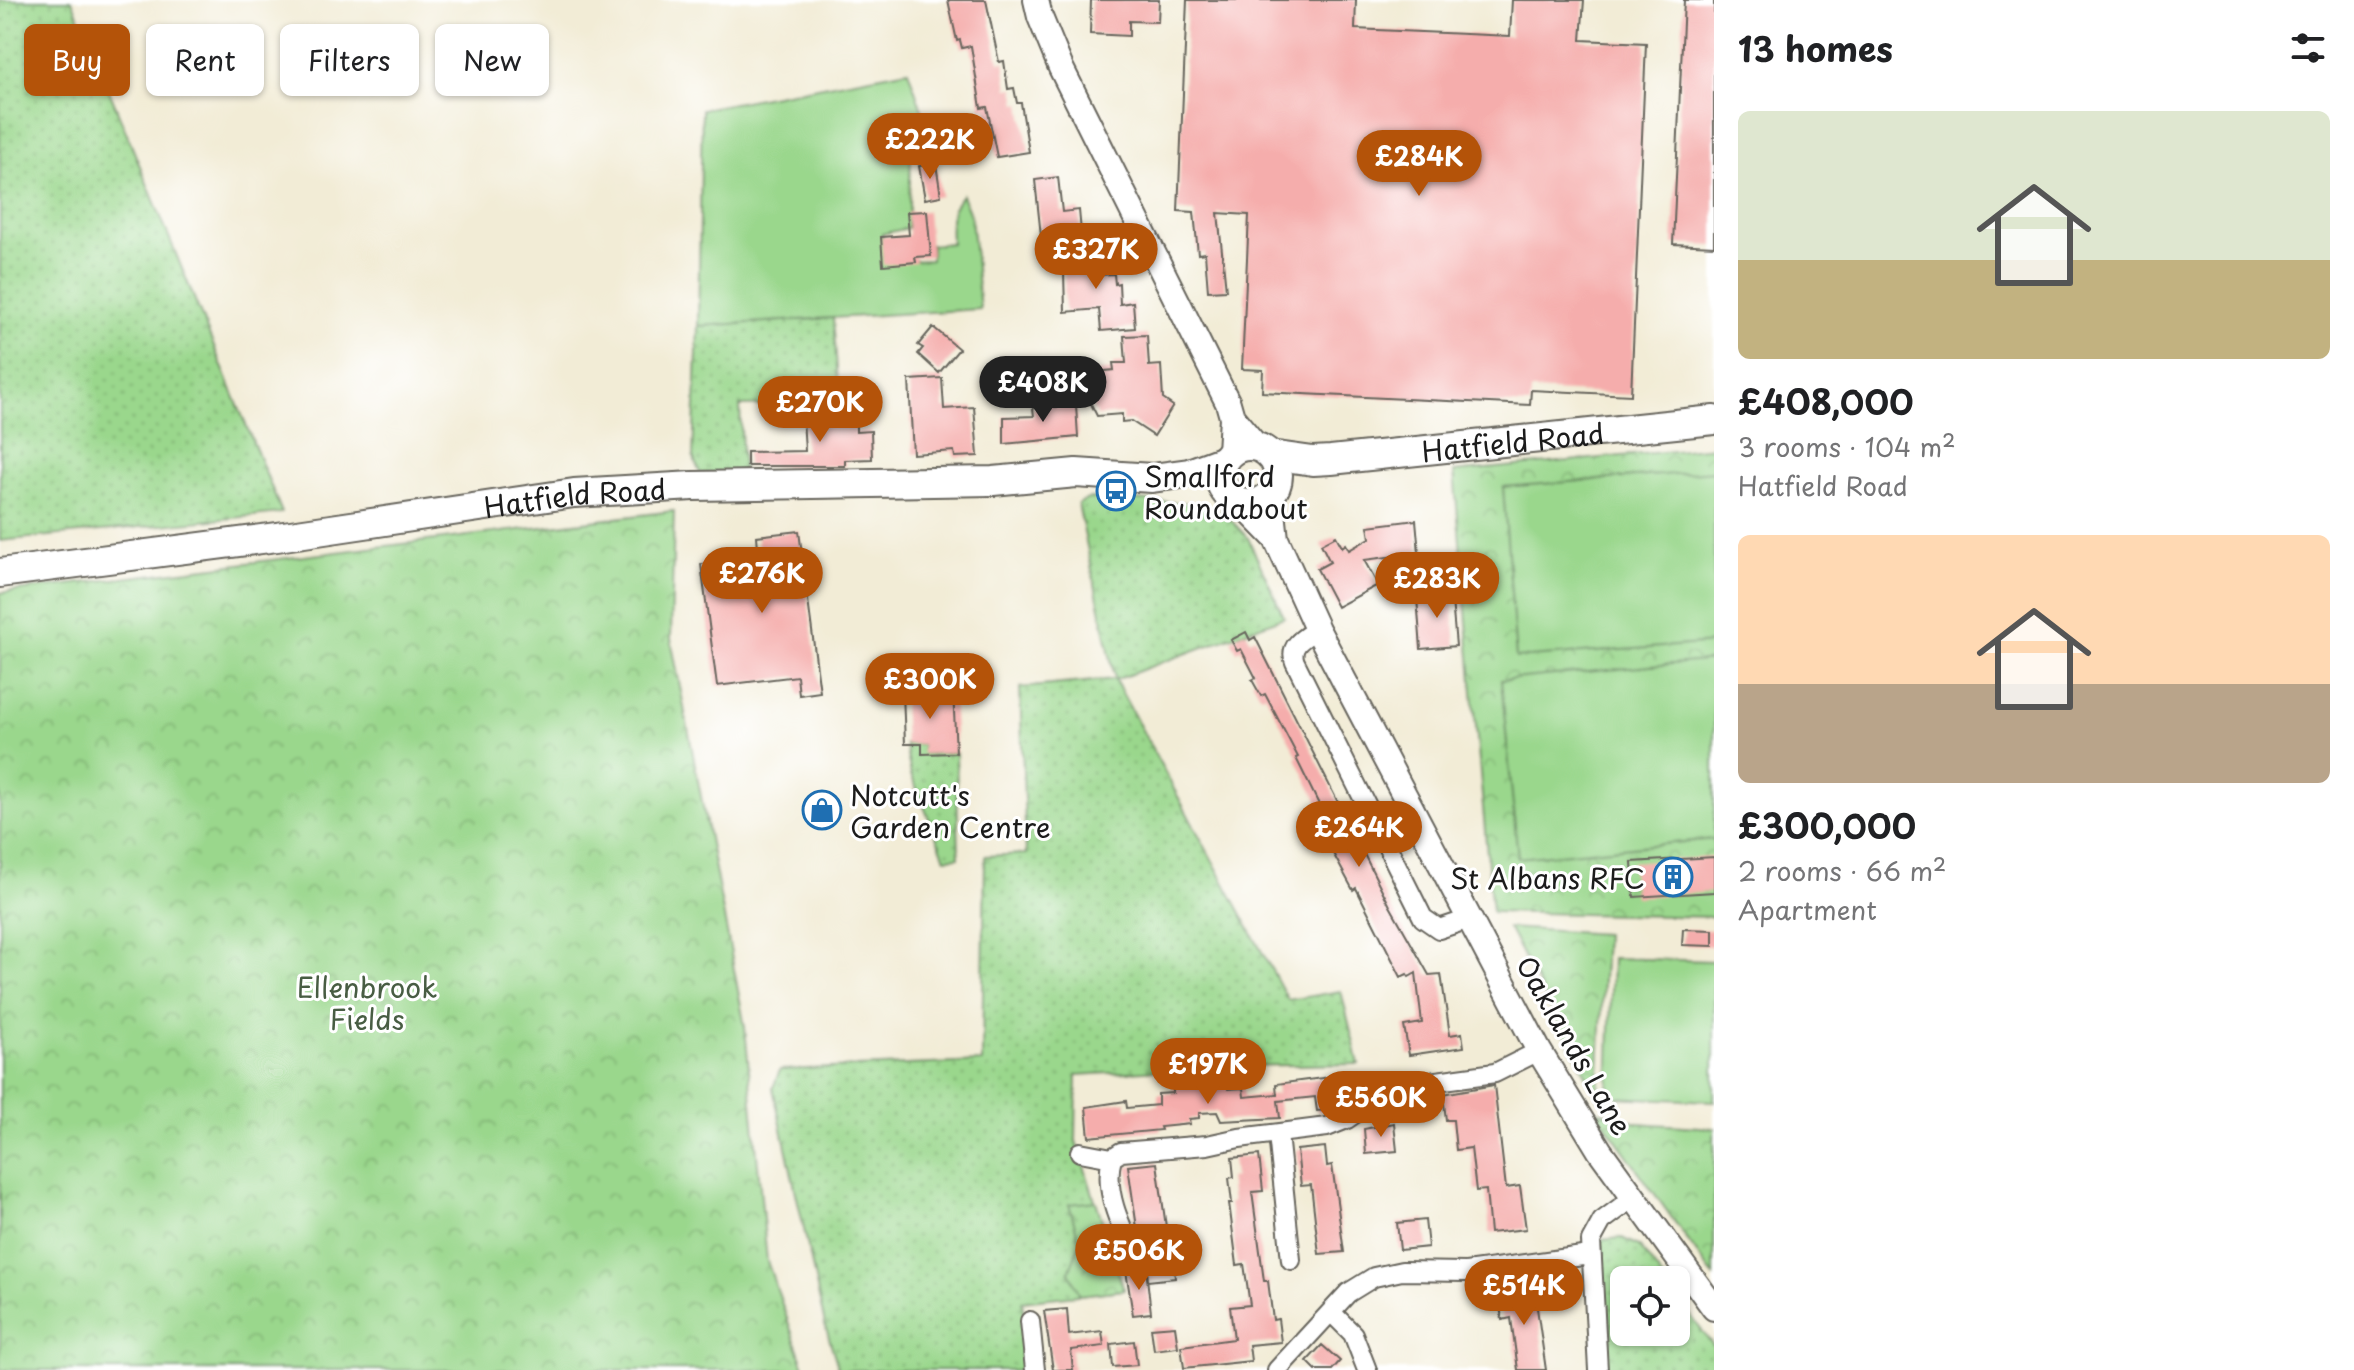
<!DOCTYPE html>
<html lang="en">
<head>
<meta charset="utf-8">
<style>
  :root { --surface:#fff; --page:#f2f2f2; --text:#202124; --muted:#757577; --accent:#b45309 }
  body { margin:0; font-family:"Playpen Sans",sans-serif; background:var(--page); color:var(--text); height:100vh; display:flex; flex-direction:column; font-size:30px; white-space:nowrap }
  * { box-sizing:border-box; margin:0 }
  p { font-size:26px; color:var(--muted) }
  .icon { flex:none; width:44px; height:44px; fill:none; stroke:currentColor; stroke-width:2; stroke-linecap:round; stroke-linejoin:round }
  .map { position:relative; flex:1; overflow:hidden }
  .sheet { display:flex; flex-direction:column; background:var(--surface); width:640px }
  .sheet>* { flex:none }
  .guide { position:absolute; left:24px; top:24px; width:760px; height:72px; display:flex; gap:16px }
  .fabs { position:absolute; left:1610px; top:1266px; display:grid; gap:16px }
  .fabs a { display:grid; place-items:center; width:80px; height:80px; border-radius:12px; background:var(--surface); box-shadow:0 2px 6px #0004; font-size:40px }
  .price { position:absolute; translate:-50% -68px; padding:0 18px; border-radius:28px; background:var(--accent); color:#fff; font-size:26px; line-height:52px; filter:drop-shadow(0 2px 4px #0008) }
  .price::after { content:''; position:absolute; left:50%; top:48px; width:24px; height:18px; margin-left:-12px; background:inherit; clip-path:polygon(0 0,100% 0,50% 100%) }
  .price.selected { background:#222; color:#fff }
  ul { padding:0; list-style:none }
  li { display:grid; align-content:center; gap:16px; height:424px; padding:0 24px }
  li span { display:grid; place-items:center; height:248px; border-radius:12px; color:#555 }
  li>.icon { margin-inline-start:auto }
  span .icon { width:144px; height:144px; fill:#fffc; stroke-width:1 }
  li b { font-size:34px }
  h2 { display:flex; justify-content:space-between; align-items:center; height:96px; padding:0 24px; font-size:34px }
  .pill { padding:0 28px; border-radius:12px; background:var(--surface); box-shadow:0 2px 6px #0004; font-size:28px; line-height:72px }
  .pill.selected { background:var(--accent); color:#fff }
  main { display:flex; flex:1; min-height:0 }
  .map>svg:first-child { display:block }
  .grass { fill:url(#grass-dots); stroke:#5b7a54; stroke-width:2 }
  .park { fill:url(#park-crowns); stroke:#5b7a54; stroke-width:2 }
  .garden { fill:#9ad78c; stroke:#5b7a54; stroke-width:2 }
  .building { fill:#f5adac }
  .lines { fill:none; stroke-linecap:round; stroke-linejoin:round }
  .street-casing { stroke:#67655d; stroke-width:22 }
  .secondary-casing { stroke:#67655d; stroke-width:28 }
  .primary-casing { stroke:#67655d; stroke-width:32 }
  .street { stroke:#fff; stroke-width:18 }
  .secondary { stroke:#fff; stroke-width:24 }
  .primary { stroke:#fff; stroke-width:28 }
  .labels { text-anchor:middle; dominant-baseline:central; stroke-width:6; stroke-linejoin:round; paint-order:stroke }
  .street-label { font-size:28px; fill:#1c1c1c; stroke:#fff }
  .poi-label { font-size:28px; fill:#1c1c1c; stroke:#fff; text-anchor:start }
  .park-label { font-size:28px; fill:#485d43; stroke:#fff }
</style>
</head>
<body>
<main>
<div class="map">
<svg width="1714" height="1370" viewBox="0 0 1714 1370">
  <defs>
    <pattern id="grass-dots" width="8" height="8" patternUnits="userSpaceOnUse" patternTransform="scale(2)"><rect width="8" height="8" fill="#9ad78c"/><path d="M2 2h.1M6 6h.1" fill="none" stroke="#84b878" stroke-width="1.8" stroke-linecap="round"/></pattern>
    <pattern id="park-crowns" width="20" height="18" patternUnits="userSpaceOnUse" patternTransform="scale(2)"><rect width="20" height="18" fill="#9ad78c"/><path d="M2 6a3 3 0 1 1 6 0M12 15a3 3 0 1 1 6 0" fill="none" stroke="#84b878"/></pattern>
  </defs>
  <rect width="100%" height="100%" fill="#fff"/>
  <filter id="ink" filterUnits="userSpaceOnUse"><feTurbulence type="fractalNoise" baseFrequency=".0125" numOctaves="2"/><feDisplacementMap in="SourceGraphic" scale="16" xChannelSelector="R" yChannelSelector="G"/><feConvolveMatrix kernelMatrix="1 2 1 2 8 2 1 2 1" color-interpolation-filters="sRGB"/></filter>
  <filter id="wash" filterUnits="userSpaceOnUse"><feTurbulence type="fractalNoise" baseFrequency=".006" numOctaves="4" result="noise"/><feDisplacementMap in="SourceGraphic" scale="32" xChannelSelector="R" yChannelSelector="G"/><feGaussianBlur stdDeviation="1.8" result="paint"/><feColorMatrix in="noise" values="0 0 0 0 0 0 0 0 0 0 0 0 0 0 0 0 0 1.4 0 .05"/><feComposite in="paint" operator="in"/></filter>
  <g filter="url(#wash)">
    <rect width="100%" height="100%" fill="#f2ecd6"/>
    <path class="grass" d="M 0,0 L 72,0 L 282,513 L 0,541 Z
      M 833,318 L 838,381 L 827,395 L 800,397 L 794,405 L 740,406 L 743,473 L 700,473 L 693,457 L 698,326 Z
      M 1090,498 L 1189,503 L 1224,513 L 1248,538 L 1284,617 L 1115,680 L 1288,1000 L 1341,991 L 1359,1064 L 1228,1066 L 1077,1075 L 1076,1141 L 1124,1290 L 1022,1301 L 1031,1370 L 839,1370 L 825,1325 L 773,1088 L 780,1070 L 982,1062 L 985,856 L 1026,854 L 1020,688 L 1115,679 L 1078,504 Z
      M 905,744 L 922,744 L 923,754 L 956,753 L 959,857 L 945,858 L 911,775 Z
      M 1622,1238 L 1639,1246 L 1664,1280 L 1624,1280 L 1624,1332 L 1676,1332 L 1676,1296 L 1714,1347 L 1714,1370 L 1604,1370 L 1601,1240 Z"/>
    <path class="park" d="M 1714,447 L 1714,917 L 1492,912 L 1454,472 Z
      M 674,511 L 671,639 L 745,1027 L 767,1261 L 805,1370 L 0,1370 L 0,593 Z
      M 1508,928 L 1605,934 L 1598,1097 Z
      M 1595,1110 L 1637,1123 L 1714,1128 L 1714,1277 Z
      M 1096,1201 L 1124,1290 L 1080,1295 L 1069,1272 L 1080,1243 L 1069,1204 Z"/>
    <path class="garden" d="M 908,70 L 925,118 L 912,134 L 908,228 L 882,234 L 884,262 L 931,260 L 931,245 L 951,243 C 950,223 949,210 962,195 L 971,217 L 980,309 L 698,326 L 702,109 Z
      M 1714,471 L 1714,643 L 1516,658 L 1503,487 Z
      M 1714,660 L 1714,839 L 1518,858 L 1501,680 Z
      M 1612,958 L 1714,961 L 1714,1101 L 1608,1097 Z"/>
    <g id="blocks">
      <path class="building" d="M 948,0 L 986,0 L 999,62 L 1004,61 L 1008,89 L 1014,88 L 1017,103 L 1021,103 L 1029,152 L 997,157 L 987,107 L 981,108 L 971,46 L 962,48 L 960,40 L 957,41 Z
        M 1091,0 L 1159,0 L 1158,22 L 1129,21 L 1129,36 L 1090,34 Z
        M 1187,0 L 1356,0 L 1355,29 L 1510,36 L 1512,0 L 1584,0 L 1581,40 L 1646,43 L 1631,395 L 1531,390 L 1530,405 L 1262,392 L 1263,370 L 1242,369 L 1249,215 L 1218,213 L 1226,290 L 1208,291 L 1205,253 L 1198,254 L 1194,212 L 1178,211 Z
        M 1684,0 L 1714,0 L 1714,246 L 1673,244 Z
        M 936,164 L 941,196 L 925,199 L 919,166 Z
        M 1058,177 L 1062,212 L 1079,210 L 1082,243 L 1050,246 L 1050,235 L 1041,236 L 1035,180 Z
        M 927,211 L 931,256 L 915,257 L 916,262 L 883,265 L 881,237 L 909,235 L 907,212 Z
        M 1097,244 L 1099,275 L 1114,274 L 1115,284 L 1119,283 L 1120,304 L 1133,302 L 1135,328 L 1101,331 L 1099,309 L 1065,312 L 1064,271 L 1073,271 L 1071,246 Z
        M 933,327 L 959,349 L 939,373 L 918,354 L 923,348 L 918,345 Z
        M 1147,335 L 1149,366 L 1161,365 L 1163,399 L 1173,406 L 1154,436 L 1131,421 L 1122,422 L 1122,414 L 1097,416 L 1076,374 L 1114,370 L 1113,363 L 1126,363 L 1124,336 Z
        M 942,378 L 944,409 L 974,407 L 978,456 L 955,457 L 954,451 L 913,454 L 909,380 Z
        M 1055,398 L 1055,407 L 1076,405 L 1078,437 L 1004,444 L 1004,417 L 1034,416 L 1033,408 L 1039,408 L 1039,399 Z
        M 818,401 L 819,420 L 845,419 L 846,425 L 856,424 L 856,432 L 871,431 L 872,459 L 845,460 L 845,466 L 747,466 L 747,452 L 805,451 L 802,402 Z
        M 1416,520 L 1419,553 L 1364,560 L 1378,585 L 1337,607 L 1317,569 L 1330,562 L 1321,544 L 1336,536 L 1342,547 L 1346,544 L 1349,550 L 1370,538 L 1368,526 Z
        M 799,531 L 820,692 L 799,695 L 797,676 L 717,686 L 701,564 L 735,560 L 733,551 L 758,548 L 757,536 Z
        M 1448,585 L 1450,600 L 1452,600 L 1456,646 L 1421,649 L 1417,598 L 1433,597 L 1432,587 Z
        M 1246,632 L 1250,640 L 1255,637 L 1390,906 L 1429,975 L 1441,974 L 1450,1035 L 1462,1033 L 1464,1047 L 1409,1055 L 1404,1026 L 1422,1023 L 1416,973 L 1409,977 L 1407,974 L 1401,977 L 1356,888 L 1353,890 L 1328,844 L 1336,839 L 1296,758 L 1298,757 L 1265,694 L 1261,696 L 1252,680 L 1256,678 L 1241,649 L 1237,651 L 1231,640 Z
        M 953,690 L 956,753 L 922,754 L 922,744 L 905,744 L 903,692 Z
        M 1714,857 L 1714,892 L 1634,897 L 1632,862 Z
        M 1683,929 L 1713,930 L 1713,946 L 1682,945 Z
        M 1339,1076 L 1340,1109 L 1317,1111 L 1315,1097 L 1278,1101 L 1280,1118 L 1221,1121 L 1217,1112 L 1199,1113 L 1199,1118 L 1189,1119 L 1190,1124 L 1160,1127 L 1161,1130 L 1089,1137 L 1086,1107 L 1126,1101 L 1127,1108 L 1158,1105 L 1158,1094 L 1173,1093 L 1173,1088 L 1227,1084 L 1228,1089 L 1243,1088 L 1244,1097 L 1277,1094 L 1277,1096 L 1276,1084 Z
        M 1494,1085 L 1506,1188 L 1520,1186 L 1526,1229 L 1490,1233 L 1486,1190 L 1476,1191 L 1471,1148 L 1456,1150 L 1453,1120 L 1446,1120 L 1443,1094 Z
        M 1394,1123 L 1397,1151 L 1366,1154 L 1364,1129 Z
        M 1325,1147 L 1327,1166 L 1332,1165 L 1344,1252 L 1319,1254 L 1311,1185 L 1301,1186 L 1297,1150 Z
        M 1259,1155 L 1263,1191 L 1252,1192 L 1264,1281 L 1268,1281 L 1273,1320 L 1278,1319 L 1281,1342 L 1249,1345 L 1251,1361 L 1184,1368 L 1181,1346 L 1234,1339 L 1230,1307 L 1250,1305 L 1244,1264 L 1237,1265 L 1229,1203 L 1232,1203 L 1229,1178 L 1234,1177 L 1232,1158 Z
        M 1157,1163 L 1167,1234 L 1179,1233 L 1181,1248 L 1172,1249 L 1175,1278 L 1148,1281 L 1146,1254 L 1143,1239 L 1140,1239 L 1138,1235 L 1128,1166 Z
        M 1425,1220 L 1428,1247 L 1400,1250 L 1397,1223 Z
        M 1146,1269 L 1151,1313 L 1133,1315 L 1126,1271 Z
        M 1530,1287 L 1533,1302 L 1536,1301 L 1546,1370 L 1518,1370 L 1511,1318 L 1502,1320 L 1498,1291 Z
        M 1067,1309 L 1069,1335 L 1102,1331 L 1104,1346 L 1071,1350 L 1073,1370 L 1053,1370 L 1044,1311 Z
        M 1175,1326 L 1178,1347 L 1154,1350 L 1151,1328 Z
        M 1134,1341 L 1137,1365 L 1113,1367 L 1111,1344 Z
        M 1322,1345 L 1340,1361 L 1332,1370 L 1316,1370 L 1307,1361 Z"/>
    </g>
  </g>
  <g filter="url(#ink)">
    <use href="#blocks" fill-opacity="0" stroke="#67655d" stroke-width="2"/>
    <g class="lines">
      <defs>
        <path id="street" d="M 1317,629 C 1305,637 1288,645 1295,662 L 1423,918 L 1439,929 L 1469,919
          M 1278,1134 L 1291,1260
          M 1080,1152 L 1112,1158
          M 1134,1254 C 1120,1225 1103,1190 1112,1158 L 1121,1152 L 1207,1145 L 1239,1138 L 1327,1127 L 1347,1119 L 1383,1094 L 1400,1086 L 1495,1073 L 1539,1051
          M 1331,1312 L 1353,1334 L 1367,1370
          M 1030,1321 L 1035,1370
          M 1277,1370 L 1348,1293 L 1374,1277 L 1402,1271 L 1466,1272 L 1590,1255
          M 1598,1370 L 1591,1241 L 1602,1221 L 1633,1198"/>
        <path id="secondary" d="M 1036,0 L 1040,17 L 1061,68 L 1228,403 L 1232,417 L 1230,452
          M 1232,417 L 1257,447
          M 1271,493 L 1276,539 L 1317,629 L 1539,1051 L 1600,1151 L 1714,1308
          M 1240,502 L 1276,539"/>
        <g id="primary">
          <circle cx="1249" cy="475" r="29"/>
          <path id="s1" d="M 1270,455 L 1313,461 L 1331,460 L 1714,420"/>
          <path id="s2" d="M 0,573 L 277,537 L 574,493 L 693,486 L 993,481 L 1076,473 L 1152,478 L 1189,473 L 1224,460"/>
        </g>
      </defs>
      <use href="#street" class="street-casing"/>
      <use href="#secondary" class="secondary-casing"/>
      <use href="#primary" class="primary-casing"/>
      <use href="#street" class="street"/>
      <use href="#secondary" class="secondary"/>
      <use href="#primary" class="primary"/>
    </g>
  </g>
  <defs>
    <symbol id="bus-ring" viewBox="-11 -11 22 22"><circle r="9.5" fill="#fff" stroke="#1f6fb2" stroke-width="1.5"/><path d="M-5-6H5V4H4V6H2V4H-2V6H-4V4H-5ZM-3.5-4V0h7V-4ZM-3.5 1.2v1.5H-2V1.2ZM2 1.2v1.5H3.5V1.2Z" fill="#1f6fb2"/></symbol>
    <symbol id="shop-ring" viewBox="-11 -11 22 22"><circle r="9.5" fill="#fff" stroke="#1f6fb2" stroke-width="1.5"/><path d="M-5-2.5h2.3a2.7 3.5 0 0 1 5.4 0H5L5.5 6h-11ZM-1.5-2.5h3a1.5 2.3 0 0 0-3 0Z" fill="#1f6fb2"/></symbol>
    <symbol id="building-ring" viewBox="-11 -11 22 22"><circle r="9.5" fill="#fff" stroke="#1f6fb2" stroke-width="1.5"/><path d="M-4-6H4V6H1V3H-1V6H-4ZM-2.5-4.3h1.7v1.8h-1.7ZM.8-4.3h1.7v1.8H.8ZM-2.5-1h1.7V.8h-1.7ZM.8-1h1.7V.8H.8Z" fill="#1f6fb2"/></symbol>
  </defs>
  <g fill-rule="evenodd">
    <use href="#bus-ring" x="1094" y="469" width="44" height="44"/>
    <use href="#shop-ring" x="800" y="788" width="44" height="44"/>
    <use href="#building-ring" x="1651" y="855" width="44" height="44"/>
  </g>
  <g class="labels">
    <g class="street-label">
      <text stroke="none"><textPath href="#s1" startOffset="244">Hatfield Road</textPath></text>
      <text stroke="none"><textPath href="#s2" startOffset="580">Hatfield Road</textPath></text>
      <text transform="translate(1575 1045) rotate(60)">Oaklands Lane</text>
    </g>
    <g class="poi-label">
      <text x="1144" y="475">Smallford<tspan x="1144" dy="32">Roundabout</tspan></text>
      <text x="850" y="794">Notcutt's<tspan x="850" dy="32">Garden Centre</tspan></text>
      <text x="1645" y="877" text-anchor="end">St Albans RFC</text>
    </g>
    <g class="park-label">
      <text x="367" y="986">Ellenbrook<tspan x="367" dy="32">Fields</tspan></text>
    </g>
  </g>
</svg>
<div class="fabs">
<a><svg class="icon" aria-label="locate" viewBox="0 0 24 24"><circle cx="12" cy="12" r="6"/><path d="M12 2v4M12 18v4M2 12h4M18 12h4"/></svg></a>
</div>
<b class="price" style="left:930px;top:181px">£222K</b>
<b class="price" style="left:1419px;top:198px">£284K</b>
<b class="price" style="left:1096px;top:291px">£327K</b>
<b class="price selected" style="left:1043px;top:424px">£408K</b>
<b class="price" style="left:820px;top:444px">£270K</b>
<b class="price" style="left:762px;top:615px">£276K</b>
<b class="price" style="left:1437px;top:620px">£283K</b>
<b class="price" style="left:930px;top:721px">£300K</b>
<b class="price" style="left:1359px;top:869px">£264K</b>
<b class="price" style="left:1208px;top:1106px">£197K</b>
<b class="price" style="left:1381px;top:1139px">£560K</b>
<b class="price" style="left:1139px;top:1292px">£506K</b>
<b class="price" style="left:1524px;top:1327px">£514K</b>
<div class="guide">
<a class="pill selected">Buy</a>
<a class="pill">Rent</a>
<a class="pill">Filters</a>
<a class="pill">New</a>
</div>
</div>
<section class="sheet">
<h2>13 homes<svg class="icon" aria-label="filters" viewBox="0 0 24 24"><path d="M4 7h16M4 17h16"/><circle cx="9" cy="7" r="2"/><circle cx="15" cy="17" r="2"/></svg></h2>
<ul>
<li><span style="background:linear-gradient(#dfe7d0 60%,#c2b280 0)"><svg class="icon" aria-label="home" viewBox="0 0 24 24"><path d="M3 11l9-7 9 7M6 9v11h12V9"/></svg></span><div><b>£408,000</b><p>3 rooms · 104 m²</p><p>Hatfield Road</p></div></li>
<li><span style="background:linear-gradient(#ffd9b3 60%,#b9a48a 0)"><svg class="icon" aria-label="home" viewBox="0 0 24 24"><path d="M3 11l9-7 9 7M6 9v11h12V9"/></svg></span><div><b>£300,000</b><p>2 rooms · 66 m²</p><p>Apartment</p></div></li>
</ul>
</section>
</main>
</body>
</html>
